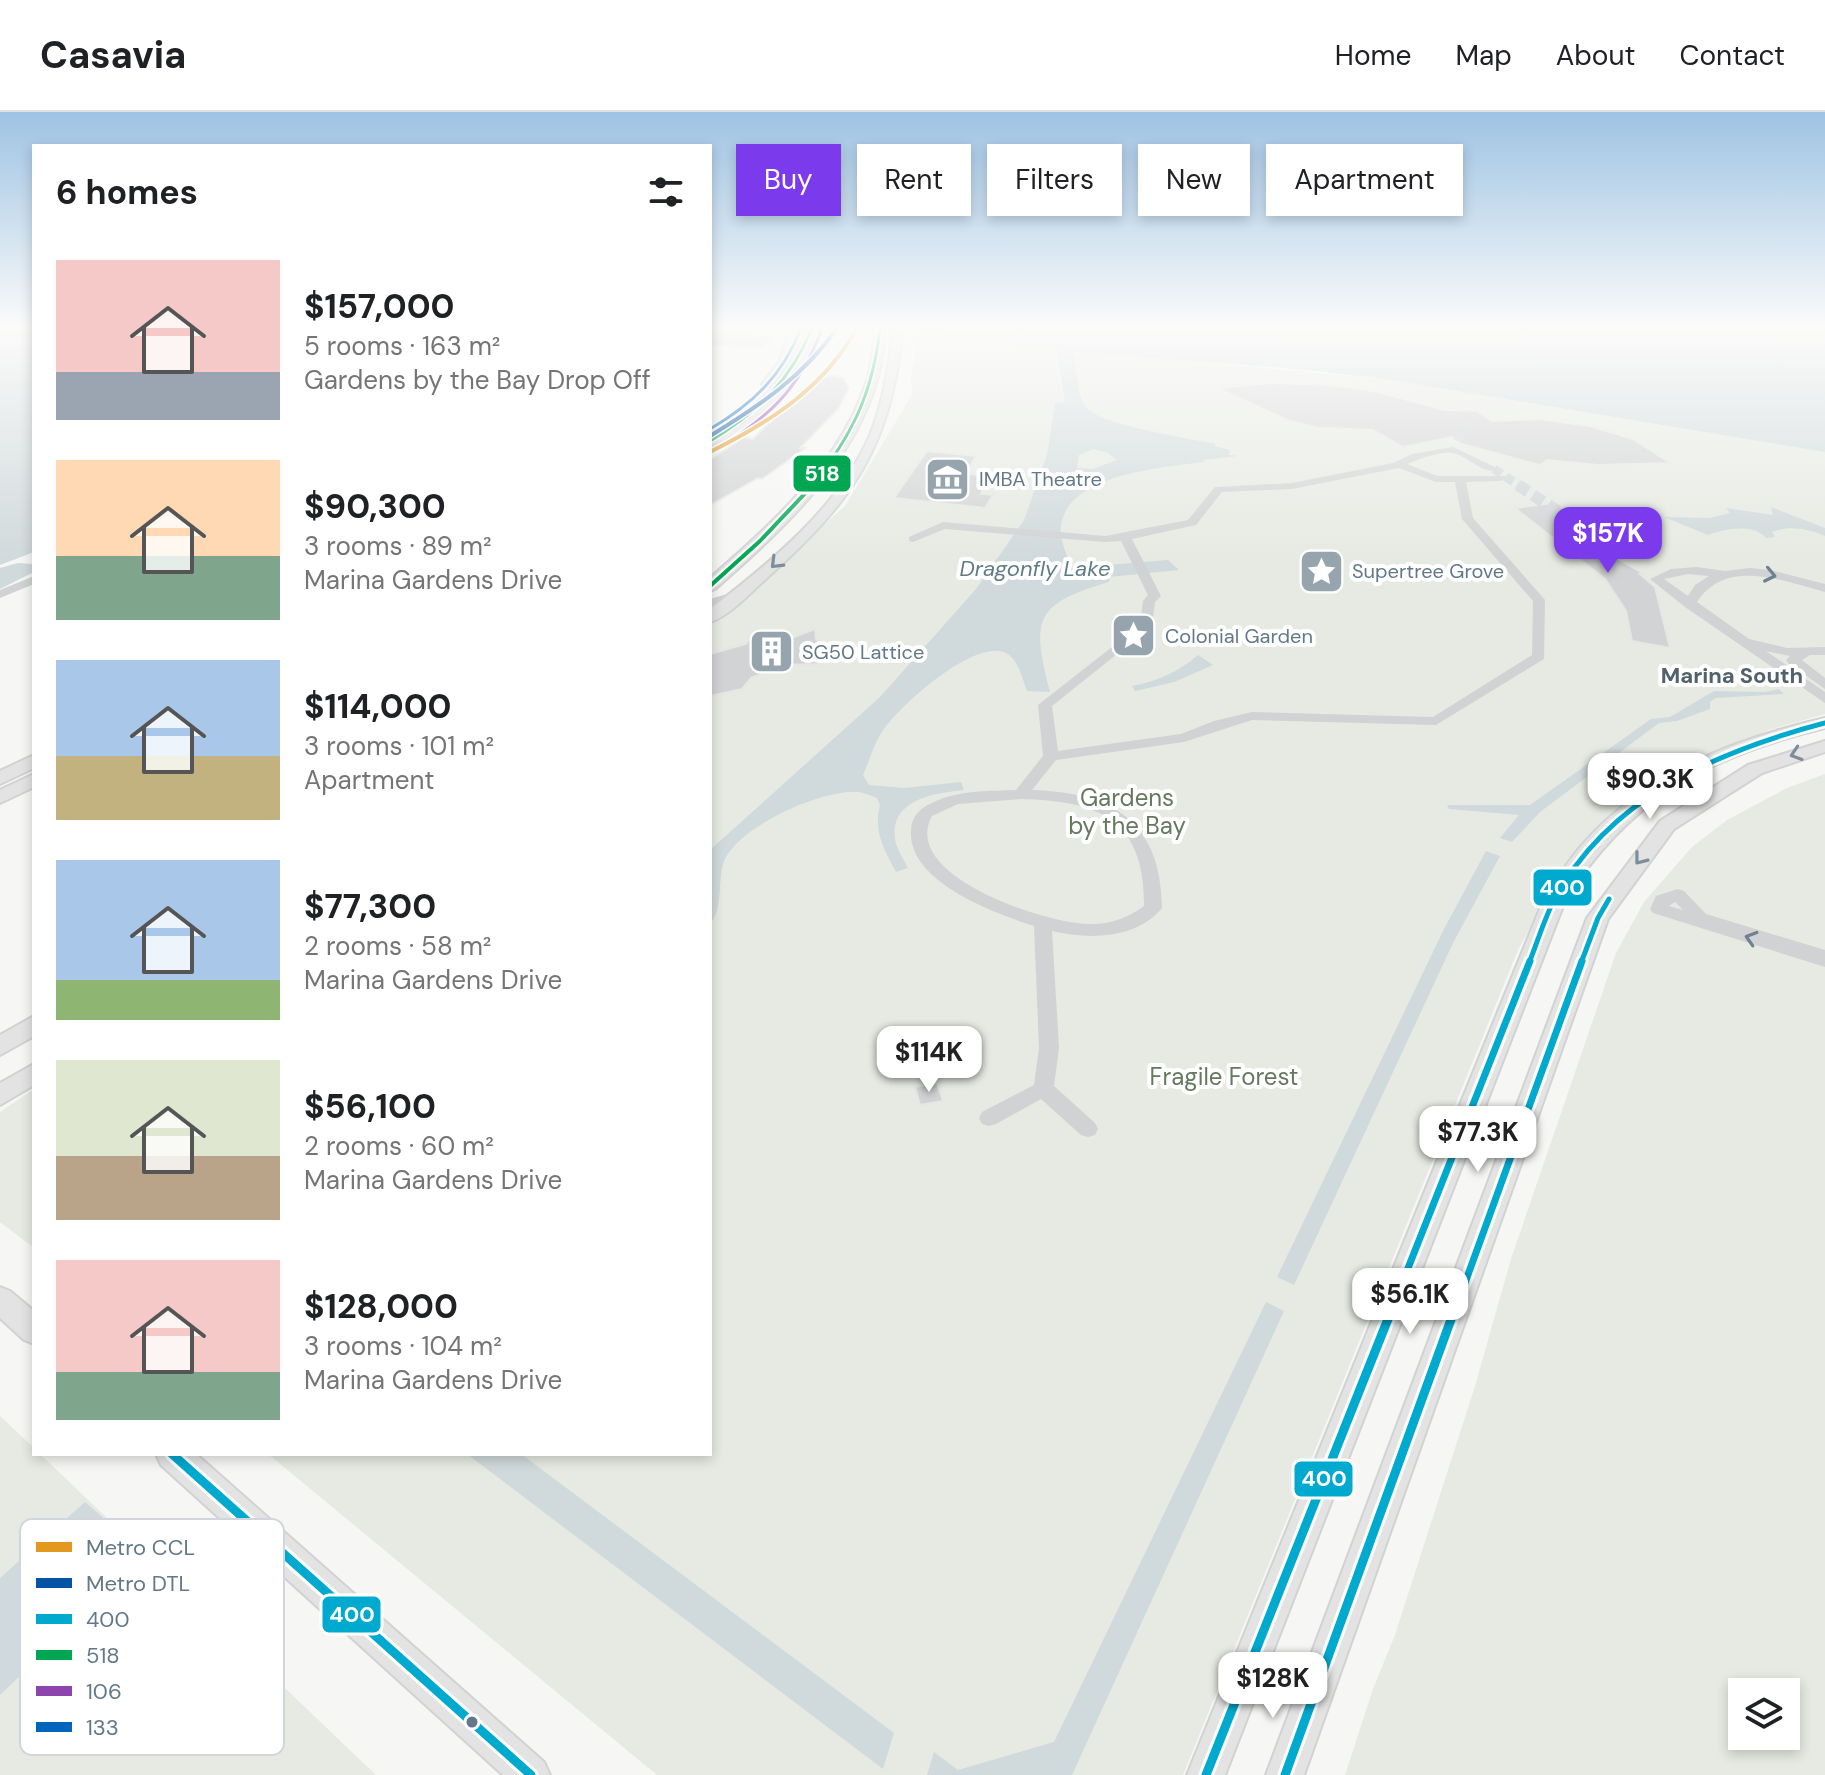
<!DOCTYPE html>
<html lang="en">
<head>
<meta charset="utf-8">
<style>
  :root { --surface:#fff; --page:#f6f6f6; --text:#202124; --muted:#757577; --line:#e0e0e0; --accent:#7c3aed }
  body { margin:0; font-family:"DM Sans",sans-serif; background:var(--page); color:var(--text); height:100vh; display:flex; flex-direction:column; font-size:30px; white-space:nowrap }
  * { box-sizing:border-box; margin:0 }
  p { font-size:26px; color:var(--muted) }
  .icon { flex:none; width:44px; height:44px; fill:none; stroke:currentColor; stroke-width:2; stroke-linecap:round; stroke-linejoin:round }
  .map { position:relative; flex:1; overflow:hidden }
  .details { position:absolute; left:32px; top:32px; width:680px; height:1312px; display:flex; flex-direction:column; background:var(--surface); border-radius:0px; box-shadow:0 4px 12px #0003 }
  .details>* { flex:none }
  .top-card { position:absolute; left:736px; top:32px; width:760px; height:72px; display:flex; gap:16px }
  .buttons { position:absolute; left:1728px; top:1566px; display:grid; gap:16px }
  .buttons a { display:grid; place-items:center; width:72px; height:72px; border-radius:0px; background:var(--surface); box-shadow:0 4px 12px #0003; font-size:40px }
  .price { position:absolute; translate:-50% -68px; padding:0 18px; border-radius:16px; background:#fff; color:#222; font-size:26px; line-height:52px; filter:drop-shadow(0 2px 4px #0008) }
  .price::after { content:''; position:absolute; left:50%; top:48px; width:24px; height:18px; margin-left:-12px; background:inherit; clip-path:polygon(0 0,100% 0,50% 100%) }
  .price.active { background:var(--accent); color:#fff }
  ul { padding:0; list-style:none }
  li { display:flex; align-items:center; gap:24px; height:200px; padding:0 24px }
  li span { display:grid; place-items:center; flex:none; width:224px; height:160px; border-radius:0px; color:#555 }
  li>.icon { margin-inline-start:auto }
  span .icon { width:96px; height:96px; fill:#fffc; stroke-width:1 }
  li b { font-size:34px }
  h2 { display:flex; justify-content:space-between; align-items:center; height:96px; padding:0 24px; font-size:34px }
  .tag { padding:0 28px; border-radius:0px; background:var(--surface); box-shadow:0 4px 12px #0003; font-size:28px; line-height:72px }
  .tag.active { background:var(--accent); color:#fff }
  header { display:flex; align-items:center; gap:48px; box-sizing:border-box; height:112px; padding:0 40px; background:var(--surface); border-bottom:2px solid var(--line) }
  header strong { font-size:38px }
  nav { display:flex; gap:44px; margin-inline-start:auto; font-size:28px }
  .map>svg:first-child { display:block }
  .green { fill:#e6eae2; fill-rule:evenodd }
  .water { fill:#d0d9db; fill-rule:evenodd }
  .building { fill:#d2d3d4; stroke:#e6e6e4; stroke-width:2 }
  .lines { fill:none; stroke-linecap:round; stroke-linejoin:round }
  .minor-tunnel-far1 { stroke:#d1d6d9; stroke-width:9; stroke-dasharray:9 5; stroke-linecap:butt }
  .minor-tunnel { stroke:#d1d6d9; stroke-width:12; stroke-dasharray:12 6; stroke-linecap:butt }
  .major-casing { stroke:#d1d3d3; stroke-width:4 }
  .minor { fill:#d1d2d3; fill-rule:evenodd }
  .major { fill:#e3e3e4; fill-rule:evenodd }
  .bus-1-far2-casing { stroke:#fff; stroke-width:10 }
  .bus-1-far1-casing { stroke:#fff; stroke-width:13 }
  .bus-1-casing { stroke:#fff; stroke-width:15 }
  .bus-2-far1-casing { stroke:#fff; stroke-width:6 }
  .bus-2-casing { stroke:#fff; stroke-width:8 }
  .bus-3-casing { stroke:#fff; stroke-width:6 }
  .bus-4-casing { stroke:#fff; stroke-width:6 }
  .bus-1-far2 { stroke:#00a9ce; stroke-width:5 }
  .bus-1-far1 { stroke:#00a9ce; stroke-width:7 }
  .bus-1 { stroke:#00a9ce; stroke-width:9 }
  .bus-2-far1 { stroke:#00a651; stroke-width:3 }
  .bus-2 { stroke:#00a651; stroke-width:4 }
  .bus-3 { stroke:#8e44ad; stroke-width:3 }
  .bus-4 { stroke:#0065bd; stroke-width:3 }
  .metro-1-casing { stroke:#fff; stroke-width:7 }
  .metro-2-casing { stroke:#fff; stroke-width:7 }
  .metro-1 { stroke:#e3981f; stroke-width:4 }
  .metro-2 { stroke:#0354a6; stroke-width:4 }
  .oneway { stroke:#7d8d9a }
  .oneway2 { stroke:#6e8190 }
  .bus-dot { fill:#637888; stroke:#fff; stroke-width:3 }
  .labels { text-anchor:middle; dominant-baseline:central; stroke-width:8; stroke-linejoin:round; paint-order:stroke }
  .far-poi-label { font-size:20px; fill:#637888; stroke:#fff; text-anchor:start }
  .far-water-label { font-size:22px; font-style:italic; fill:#5f7b83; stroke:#fff }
  .far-neighbourhood-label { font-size:22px; font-weight:bold; fill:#52616c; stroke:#fff }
  .park-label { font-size:24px; fill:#65795f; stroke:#fff }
  .key { fill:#fff; stroke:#d0d6db; stroke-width:2 }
  .key-label { font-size:22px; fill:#637888 }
  .line-badge { stroke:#fff; stroke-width:3 }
  .badge-label { font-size:22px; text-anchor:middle; font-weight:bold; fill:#fff }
</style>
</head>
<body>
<header>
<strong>Casavia</strong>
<nav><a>Home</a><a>Map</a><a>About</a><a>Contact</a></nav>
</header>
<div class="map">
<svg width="1825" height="1663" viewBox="0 0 1825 1663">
  <rect width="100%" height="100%" fill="#f6f6f4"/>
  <path class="green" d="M 919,223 L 1391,268 L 1825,340 L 1825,602 L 1772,617 L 1690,648 L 1623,691 L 1566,751 L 1518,838 L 1183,1663 L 657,1663 L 268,1342 L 710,1342 L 710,513 L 845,394 L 912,283 L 911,264 Z
    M 1825,662 L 1825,1663 L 1345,1663 L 1373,1577 L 1395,1523 L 1475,1274 L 1511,1147 L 1616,841 L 1644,790 L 1692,735 L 1727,708 L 1787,676 ZM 1742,1580 L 1786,1580 L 1786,1624 L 1742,1624 Z
    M 34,977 L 34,1136 L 0,1110 L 0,1000 Z
    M 0,1304 L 34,1336 L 34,1342 L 40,1342 L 376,1663 L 0,1663 Z"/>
  <path class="water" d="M 0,216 L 34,216 L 34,440 L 0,453 Z
    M 836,216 L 1825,216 L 1825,340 L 1391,268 L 1298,257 L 1073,240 C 1076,252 1078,286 1085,294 C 1098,313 1192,327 1216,332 L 1214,334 L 1230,338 L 1229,343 L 1238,344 L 1203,348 L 1205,350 C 1164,355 1067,362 1061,414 C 1059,428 1067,443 1072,456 L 1168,448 L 1179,458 L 1109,465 L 1109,470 C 1034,492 1031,507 1050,580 L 1027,579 C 1022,566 1019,548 1006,541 C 975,525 895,597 880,623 C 873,635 869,650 863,663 L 869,673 L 904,676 L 961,670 L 964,678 C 935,681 890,687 895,727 C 896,736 904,748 908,756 L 896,760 C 884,737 873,719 880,693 L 877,686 C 872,684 865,681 859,680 C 823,677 741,713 725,747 C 716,767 725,794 710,812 L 710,738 L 880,585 L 976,477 L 1024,408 L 1047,343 L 1055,291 L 1065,290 L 1057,238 L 925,222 ZM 1093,337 L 1108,341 L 1117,348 L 1093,357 L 1077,356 L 1079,343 Z
    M 1771,395 L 1825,416 L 1825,424 C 1809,417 1789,413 1772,420 L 1775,425 L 1766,426 C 1753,411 1724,417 1708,423 L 1664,405 L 1710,406 L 1730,401 L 1726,396 L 1773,403 Z
    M 18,451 L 33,452 L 34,460 L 0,477 L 0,456 Z
    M 1198,543 L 1213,553 L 1174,570 L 1135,579 L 1132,574 C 1157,569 1179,560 1198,543 Z
    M 1779,577 L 1784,582 L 1716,586 L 1710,590 L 1710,597 L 1677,609 L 1659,611 L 1540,700 L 1512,730 L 1500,726 L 1519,703 L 1449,697 L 1447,693 L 1530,693 L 1651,607 L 1670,605 L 1714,579 L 1765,580 Z
    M 1486,739 L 1500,744 L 1453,831 L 1294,1173 L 1277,1165 L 1444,817 Z
    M 1266,1190 L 1284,1199 L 1072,1663 L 927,1663 L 934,1640 L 958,1658 L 1054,1630 Z
    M 467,1342 L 521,1342 L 894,1621 L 883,1657 Z
    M 85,1390 L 146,1443 L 0,1583 L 0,1466 Z"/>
  <path class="building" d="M 710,218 L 734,219 L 774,225 L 762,236 L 710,234 Z
    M 834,263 L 844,266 L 849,277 L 838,297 L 800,336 L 805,336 L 762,367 L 758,366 L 710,393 L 710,348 L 744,325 L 753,327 L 795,285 L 821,266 Z
    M 1272,271 L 1330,273 L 1375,279 L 1444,298 L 1477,299 L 1492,309 L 1540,307 L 1590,314 L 1633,327 L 1670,351 L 1598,353 L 1547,348 L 1540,353 L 1462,332 L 1452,325 L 1403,335 L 1373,318 L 1319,316 L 1287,308 L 1217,276 Z
    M 927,339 L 976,344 L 966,362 L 991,364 L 981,382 L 993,383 L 985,396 L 894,386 Z
    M 1554,391 L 1568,400 L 1570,419 L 1644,462 L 1640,462 L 1655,475 L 1670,536 L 1632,529 L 1626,499 L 1605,467 L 1515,396 Z
    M 815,517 L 816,527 L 829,538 L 803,543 L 819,552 L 782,553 L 751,566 L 742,577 L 710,584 L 710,542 L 746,532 L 755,519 L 770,526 L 789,527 Z
    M 937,971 L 943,989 L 920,993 L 915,975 Z"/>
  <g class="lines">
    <path class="minor-tunnel-far1" d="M 1458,329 L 1463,318 L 1475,309
      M 1494,357 L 1521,375"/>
    <path class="minor-tunnel" d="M 1518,373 L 1568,406"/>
    <defs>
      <path id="major" d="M 791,216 L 801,216 L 789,250 L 772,274 L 764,274 L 762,272 L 779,250 Z
        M 807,216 L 817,216 C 800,267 763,315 710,333 L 710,324 C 757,297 789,268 807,216 Z
        M 875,216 L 885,216 C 883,232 883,249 878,265 C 853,354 782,418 715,477 L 710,479 L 710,466 C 774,410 842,349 868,265 C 872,249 873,232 875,216 Z
        M 893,216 L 903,216 C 891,334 855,387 768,465 C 752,479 730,504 710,510 L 710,497 C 770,451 839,395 870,323 C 884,289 889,252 893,216 Z
        M 1825,606 L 1825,616 C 1709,644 1629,686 1565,789 L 1225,1663 L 1187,1663 L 1543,789 C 1555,770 1567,750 1582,733 C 1645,661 1734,627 1825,606 Z
        M 1825,629 L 1825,640 L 1762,661 L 1674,717 L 1608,807 L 1304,1663 L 1266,1663 L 1587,806 L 1660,709 L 1748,653 Z
        M 34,643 L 34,656 L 0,672 L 0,659 Z
        M 34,662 L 34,675 L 0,691 L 0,678 Z
        M 34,904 L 34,924 L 0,943 L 0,923 Z
        M 34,952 L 34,973 L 0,993 L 0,971 Z
        M 0,1175 L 10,1179 L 34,1199 L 34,1232 L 24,1228 L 0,1206 Z
        M 156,1342 L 196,1342 L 544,1650 L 550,1663 L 503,1663 L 161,1353 Z"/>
    </defs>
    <use href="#major" class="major-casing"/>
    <path class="minor" d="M 1453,335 L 1499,357 C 1485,365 1467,343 1452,341 C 1439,339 1419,347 1407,352 L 1437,364 L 1505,364 L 1506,366 L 1501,369 L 1466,370 L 1473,406 L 1545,488 L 1544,547 L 1436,613 L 1252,608 L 1184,630 L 1056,648 L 1032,678 C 1113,681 1161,709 1162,796 C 1137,827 1088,828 1052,819 L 1059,936 L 1054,974 L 1095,1011 L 1098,1017 L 1095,1023 L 1088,1025 L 1081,1023 L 1041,987 L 996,1012 L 989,1014 L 982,1012 L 979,1006 L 982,1000 L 1034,973 L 1039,936 L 1034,814 C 994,801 908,770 911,719 C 911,705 920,696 932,691 C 957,678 989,679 1016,678 L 1043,644 L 1038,593 L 1140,513 L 1143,489 L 1148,483 L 1121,429 L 1105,430 L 945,417 L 913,430 L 909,429 L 909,425 L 943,410 L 1105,424 L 1188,408 L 1215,375 L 1292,371 L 1393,351 L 1412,342 ZM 1399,356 L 1436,370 L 1455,370 L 1462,407 L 1533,489 L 1532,543 L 1433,605 L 1252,600 L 1214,609 L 1181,622 L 1058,639 L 1052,594 L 1152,514 L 1155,490 L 1161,484 L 1132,427 L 1196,413 L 1222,380 L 1292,377 ZM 1021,687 C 1097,689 1145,706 1144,794 C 1126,807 1109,813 1086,812 C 1046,811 899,764 932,704 L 958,692 Z
      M 1697,455 L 1725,459 L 1750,456 L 1770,458 L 1825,472 L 1825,480 C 1783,469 1726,445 1697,490 L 1749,527 L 1787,536 L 1825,535 L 1825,543 L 1810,543 L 1802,548 L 1825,566 L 1825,577 L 1788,551 L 1786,548 L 1790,544 L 1766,539 L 1825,580 L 1825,591 L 1685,495 L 1650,467 L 1671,457 ZM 1688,462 L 1709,464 L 1695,473 L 1688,484 L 1664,467 Z
      M 34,464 L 34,472 L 0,486 L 0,478 Z
      M 741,478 L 745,479 L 745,485 L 710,495 L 710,487 Z
      M 1678,777 L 1684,779 L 1706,802 L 1825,838 L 1825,855 L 1653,801 L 1650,797 L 1656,784 ZM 1675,790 L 1683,798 L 1669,794 Z"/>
    <use href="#major" class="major"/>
    <defs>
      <path id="bus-1-far2" d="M 1529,851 C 1537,831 1544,808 1554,788 C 1609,685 1718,639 1825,611
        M 1581,851 L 1598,806 L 1609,787"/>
      <path id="bus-1-far1" d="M 1389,1204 L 1530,849
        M 1453,1204 L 1582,849"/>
      <path id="bus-1" d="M 172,1342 L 531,1663
        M 1206,1663 L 1390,1202
        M 1285,1663 L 1453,1202"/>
      <path id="bus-2-far1" d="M 710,329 C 758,300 791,268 812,216
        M 811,375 C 852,324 873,281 880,216"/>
      <path id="bus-2" d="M 710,474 L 760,429 L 813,373"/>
      <path id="bus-3" d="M 715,338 C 768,306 799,278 821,219"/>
      <path id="bus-4" d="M 710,317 C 753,292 783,263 801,216"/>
    </defs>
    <use href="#bus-1-far2" class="bus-1-far2-casing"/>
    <use href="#bus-1-far1" class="bus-1-far1-casing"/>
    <use href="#bus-1" class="bus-1-casing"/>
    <use href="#bus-2-far1" class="bus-2-far1-casing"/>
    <use href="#bus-2" class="bus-2-casing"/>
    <use href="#bus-3" class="bus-3-casing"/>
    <use href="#bus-4" class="bus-4-casing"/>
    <use href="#bus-1-far2" class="bus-1-far2"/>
    <use href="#bus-1-far1" class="bus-1-far1"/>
    <use href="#bus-1" class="bus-1"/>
    <use href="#bus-2-far1" class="bus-2-far1"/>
    <use href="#bus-2" class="bus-2"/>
    <use href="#bus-3" class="bus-3"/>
    <use href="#bus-4" class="bus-4"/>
    <defs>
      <path id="metro-1" d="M 710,340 C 770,310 824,276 857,216"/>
      <path id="metro-2" d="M 710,324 C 759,294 804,264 837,216"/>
    </defs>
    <use href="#metro-1" class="metro-1-casing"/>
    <use href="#metro-2" class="metro-2-casing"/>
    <use href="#metro-1" class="metro-1"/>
    <use href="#metro-2" class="metro-2"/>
  </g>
  <defs><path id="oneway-chevron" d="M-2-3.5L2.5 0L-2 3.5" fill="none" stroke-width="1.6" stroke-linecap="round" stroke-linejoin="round" transform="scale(2)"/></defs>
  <g class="oneway">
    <use href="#oneway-chevron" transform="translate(776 451) rotate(135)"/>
    <use href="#oneway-chevron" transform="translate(1796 642) rotate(162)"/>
    <use href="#oneway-chevron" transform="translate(1640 747) rotate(128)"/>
  </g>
  <g class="oneway2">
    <use href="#oneway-chevron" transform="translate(1770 463) rotate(12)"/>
    <use href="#oneway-chevron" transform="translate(1751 826) rotate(-163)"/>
  </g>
  <linearGradient id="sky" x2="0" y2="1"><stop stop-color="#9ec3e3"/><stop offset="0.48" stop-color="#fbfbfa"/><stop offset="1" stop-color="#fbfbfa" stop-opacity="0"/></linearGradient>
  <rect width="1825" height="449" fill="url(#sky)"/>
  <defs>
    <symbol id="museum-square" viewBox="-11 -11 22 22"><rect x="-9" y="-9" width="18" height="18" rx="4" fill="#96a4ae" stroke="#fff"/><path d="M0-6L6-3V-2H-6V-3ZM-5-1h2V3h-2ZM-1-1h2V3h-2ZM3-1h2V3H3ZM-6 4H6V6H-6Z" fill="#fff"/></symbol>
    <symbol id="sight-square" viewBox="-11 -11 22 22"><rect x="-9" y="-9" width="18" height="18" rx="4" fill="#96a4ae" stroke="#fff"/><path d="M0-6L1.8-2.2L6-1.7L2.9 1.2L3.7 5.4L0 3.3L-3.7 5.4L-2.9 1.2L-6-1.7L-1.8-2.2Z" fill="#fff"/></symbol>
    <symbol id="building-square" viewBox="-11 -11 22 22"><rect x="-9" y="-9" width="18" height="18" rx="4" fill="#96a4ae" stroke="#fff"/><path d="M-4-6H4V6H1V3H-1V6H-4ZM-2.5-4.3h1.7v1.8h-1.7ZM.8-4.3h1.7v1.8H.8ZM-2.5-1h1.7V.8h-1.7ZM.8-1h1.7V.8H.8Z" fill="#fff"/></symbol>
  </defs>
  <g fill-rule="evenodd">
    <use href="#museum-square" x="922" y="342" width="51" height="51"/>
    <use href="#sight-square" x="1296" y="434" width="51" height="51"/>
    <use href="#sight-square" x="1108" y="498" width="51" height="51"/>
    <use href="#building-square" x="746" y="514" width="51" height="51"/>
  </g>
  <circle class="bus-dot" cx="472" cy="1610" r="7"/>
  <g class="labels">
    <g class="far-poi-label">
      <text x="979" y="367">IMBA Theatre</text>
      <text x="1352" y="459">Supertree Grove</text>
      <text x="1165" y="524">Colonial Garden</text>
      <text x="802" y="540">SG50 Lattice</text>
    </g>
    <g class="far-water-label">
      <text x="1035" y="456">Dragonfly Lake</text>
    </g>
    <g class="far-neighbourhood-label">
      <text x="1732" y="563">Marina South</text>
    </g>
    <g class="park-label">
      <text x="1127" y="685">Gardens<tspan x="1127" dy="28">by the Bay</tspan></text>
      <text x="1224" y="964">Fragile Forest</text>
    </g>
  </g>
  <rect x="20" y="1407" width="264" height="236" rx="12" class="key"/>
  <rect x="36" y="1430" width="36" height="10" fill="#e3981f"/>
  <rect x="36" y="1466" width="36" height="10" fill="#0354a6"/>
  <rect x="36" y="1502" width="36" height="10" fill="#00a9ce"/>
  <rect x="36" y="1538" width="36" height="10" fill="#00a651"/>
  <rect x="36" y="1574" width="36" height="10" fill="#8e44ad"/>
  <rect x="36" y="1610" width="36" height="10" fill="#0065bd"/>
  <g class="key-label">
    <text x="86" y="1443">Metro CCL</text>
    <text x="86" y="1479">Metro DTL</text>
    <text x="86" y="1515">400</text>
    <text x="86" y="1551">518</text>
    <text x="86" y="1587">106</text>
    <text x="86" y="1623">133</text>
  </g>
  <g class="line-badge">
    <rect x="792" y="342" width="60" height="39" rx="8" fill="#00a651"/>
    <rect x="1532" y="756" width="61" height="39" rx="8" fill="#00a9ce"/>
    <rect x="1293" y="1348" width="61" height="38" rx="8" fill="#00a9ce"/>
    <rect x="321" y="1483" width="61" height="39" rx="8" fill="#00a9ce"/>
  </g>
  <g class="badge-label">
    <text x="822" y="369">518</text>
    <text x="1562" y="783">400</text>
    <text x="1324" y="1374">400</text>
    <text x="352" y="1510">400</text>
  </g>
</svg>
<div class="buttons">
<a><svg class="icon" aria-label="layers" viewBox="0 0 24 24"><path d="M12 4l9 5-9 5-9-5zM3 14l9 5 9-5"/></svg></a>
</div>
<b class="price active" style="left:1608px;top:463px">$157K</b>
<b class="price" style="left:1650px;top:709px">$90.3K</b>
<b class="price" style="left:929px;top:982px">$114K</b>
<b class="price" style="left:1478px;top:1062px">$77.3K</b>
<b class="price" style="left:1410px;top:1224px">$56.1K</b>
<b class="price" style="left:1273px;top:1608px">$128K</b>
<div class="top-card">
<a class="tag active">Buy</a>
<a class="tag">Rent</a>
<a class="tag">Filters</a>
<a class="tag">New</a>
<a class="tag">Apartment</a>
</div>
<section class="details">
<h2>6 homes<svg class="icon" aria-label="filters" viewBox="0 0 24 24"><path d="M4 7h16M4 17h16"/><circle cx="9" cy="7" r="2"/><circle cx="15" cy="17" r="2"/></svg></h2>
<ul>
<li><span style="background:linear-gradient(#f6c9c9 70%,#9aa5b1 0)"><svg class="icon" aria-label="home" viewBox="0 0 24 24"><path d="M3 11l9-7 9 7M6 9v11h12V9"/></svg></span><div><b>$157,000</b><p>5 rooms · 163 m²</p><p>Gardens by the Bay Drop Off</p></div></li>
<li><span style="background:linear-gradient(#ffd9b3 60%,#7fa58c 0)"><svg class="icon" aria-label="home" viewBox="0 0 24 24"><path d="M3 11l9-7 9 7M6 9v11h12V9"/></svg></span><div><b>$90,300</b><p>3 rooms · 89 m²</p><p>Marina Gardens Drive</p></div></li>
<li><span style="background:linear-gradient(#a9c7e8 60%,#c2b280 0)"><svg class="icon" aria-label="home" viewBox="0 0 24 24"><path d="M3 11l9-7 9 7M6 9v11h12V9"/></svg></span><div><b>$114,000</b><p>3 rooms · 101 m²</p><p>Apartment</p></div></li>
<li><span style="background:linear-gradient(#a9c7e8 75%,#8fb573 0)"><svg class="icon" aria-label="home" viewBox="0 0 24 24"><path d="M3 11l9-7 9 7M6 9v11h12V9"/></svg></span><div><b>$77,300</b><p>2 rooms · 58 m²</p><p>Marina Gardens Drive</p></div></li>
<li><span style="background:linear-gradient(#dfe7d0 60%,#b9a48a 0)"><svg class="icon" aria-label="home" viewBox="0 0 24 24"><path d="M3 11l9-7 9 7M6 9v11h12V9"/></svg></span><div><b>$56,100</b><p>2 rooms · 60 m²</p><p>Marina Gardens Drive</p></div></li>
<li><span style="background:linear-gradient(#f6c9c9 70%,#7fa58c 0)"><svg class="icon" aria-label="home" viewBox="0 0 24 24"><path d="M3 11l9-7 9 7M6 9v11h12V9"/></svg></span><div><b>$128,000</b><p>3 rooms · 104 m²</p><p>Marina Gardens Drive</p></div></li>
</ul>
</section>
</div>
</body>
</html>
